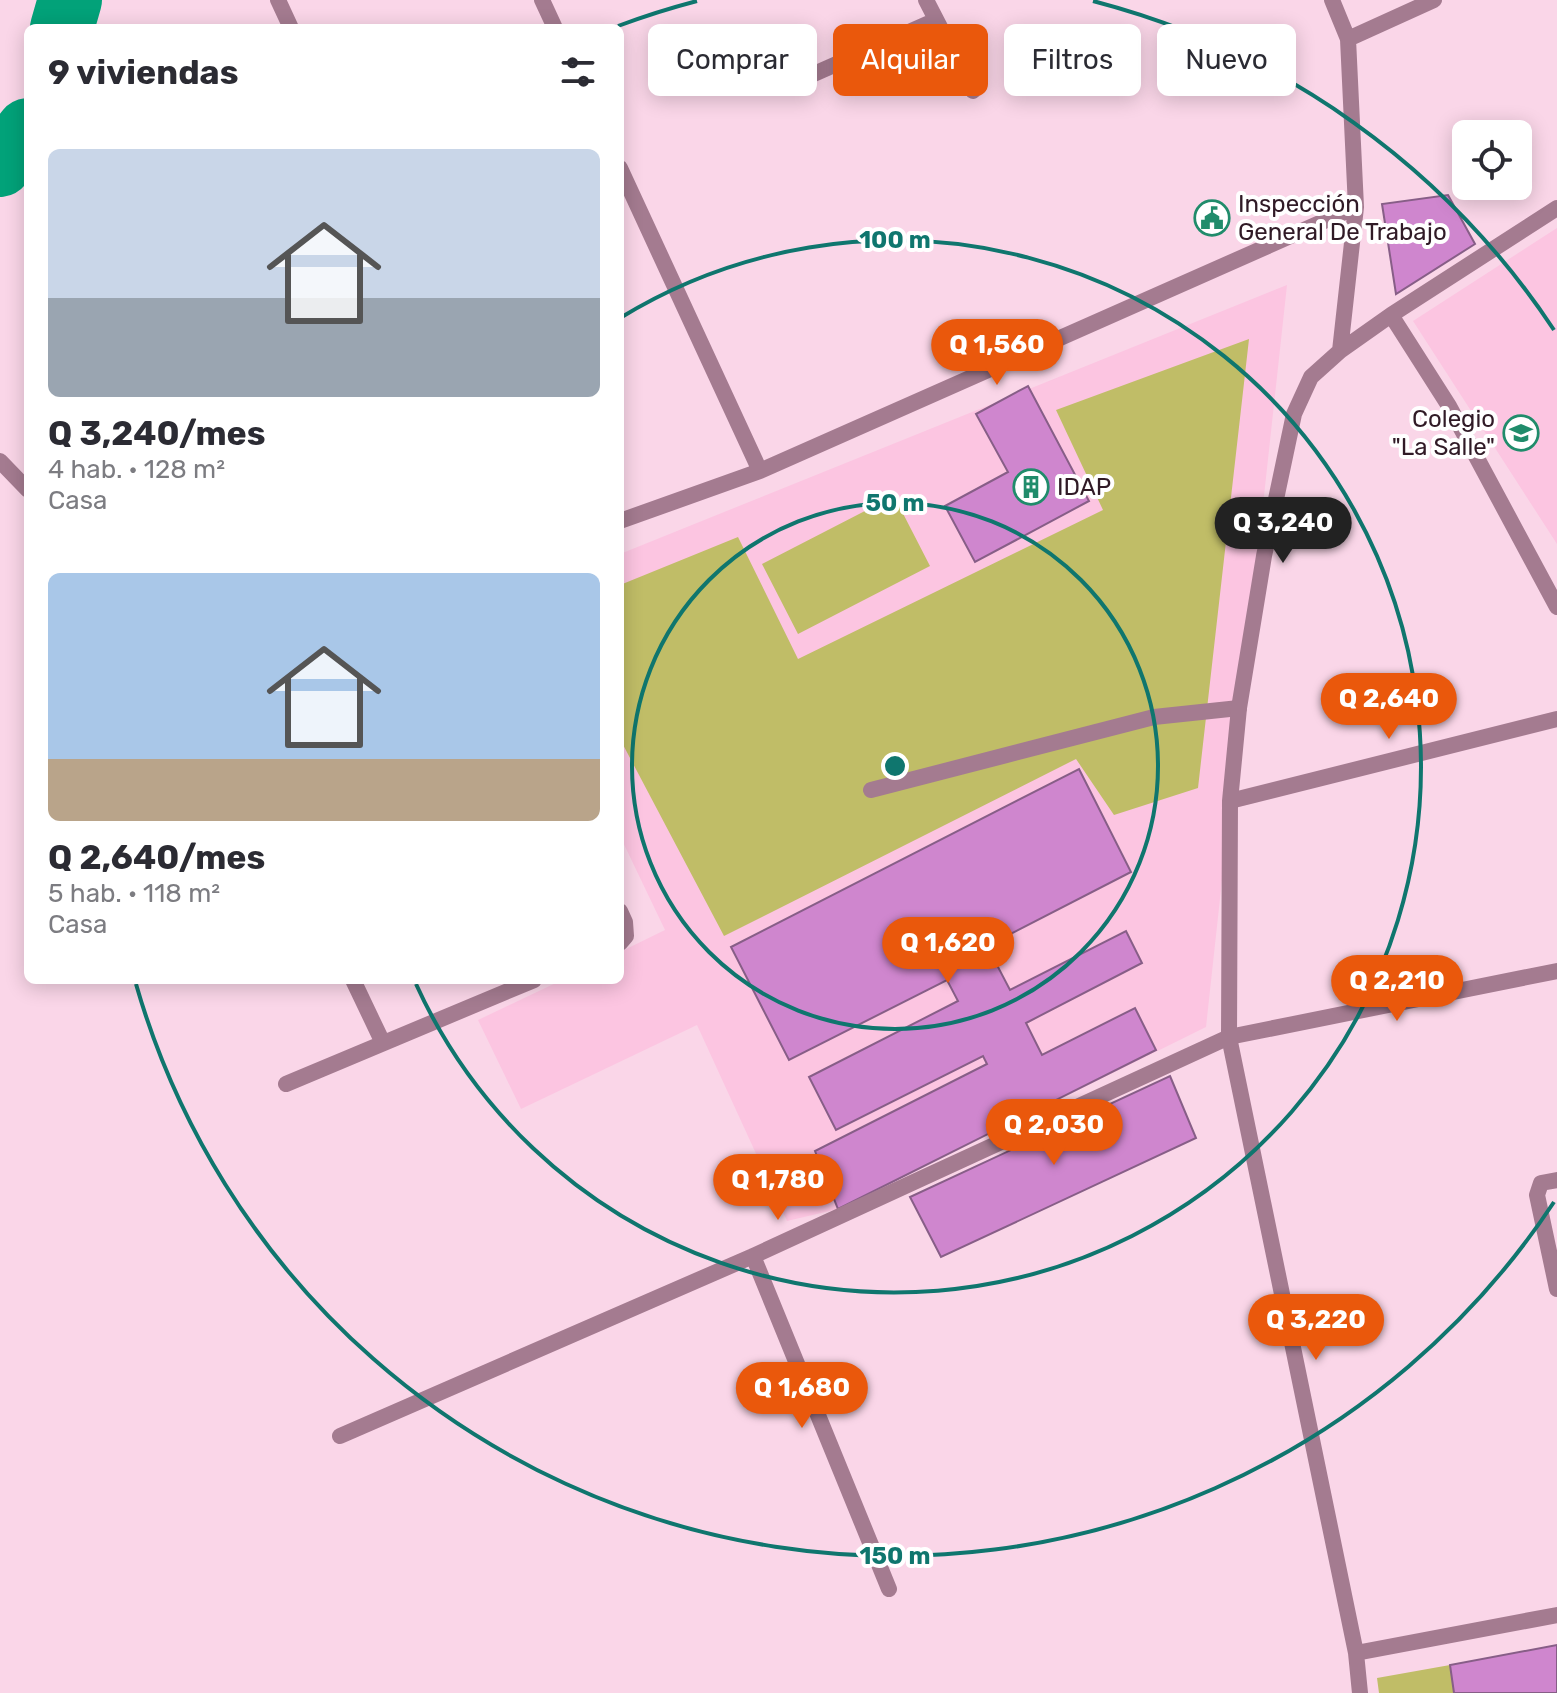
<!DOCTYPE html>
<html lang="es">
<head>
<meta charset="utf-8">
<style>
  :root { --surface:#fff; --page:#f7f7f7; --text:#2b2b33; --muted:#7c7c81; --accent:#ea580c }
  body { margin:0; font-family:Rubik,sans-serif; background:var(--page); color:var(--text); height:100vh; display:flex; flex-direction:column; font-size:30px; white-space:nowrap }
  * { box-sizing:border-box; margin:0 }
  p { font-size:26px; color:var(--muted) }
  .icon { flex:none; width:44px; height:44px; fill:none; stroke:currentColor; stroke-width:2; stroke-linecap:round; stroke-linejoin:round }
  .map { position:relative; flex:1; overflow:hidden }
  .sheet { position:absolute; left:24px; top:24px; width:600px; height:960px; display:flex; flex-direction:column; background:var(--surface); border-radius:12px; box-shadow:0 4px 20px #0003 }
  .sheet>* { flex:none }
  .hud { position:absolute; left:648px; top:24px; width:760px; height:72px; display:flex; gap:16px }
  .controls { position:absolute; left:1452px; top:120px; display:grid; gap:16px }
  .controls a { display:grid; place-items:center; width:80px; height:80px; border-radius:12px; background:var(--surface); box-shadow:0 4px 20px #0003; font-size:40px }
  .price { position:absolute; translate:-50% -68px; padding:0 18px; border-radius:28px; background:var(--accent); color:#fff; font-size:26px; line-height:52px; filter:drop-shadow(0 2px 4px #0008) }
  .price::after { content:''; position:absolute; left:50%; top:48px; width:24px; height:18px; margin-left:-12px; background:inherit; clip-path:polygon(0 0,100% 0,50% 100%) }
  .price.active { background:#222; color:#fff }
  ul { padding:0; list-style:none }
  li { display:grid; align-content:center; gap:16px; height:424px; padding:0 24px }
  li span { display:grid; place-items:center; height:248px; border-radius:12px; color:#555 }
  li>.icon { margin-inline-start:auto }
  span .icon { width:144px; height:144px; fill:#fffc; stroke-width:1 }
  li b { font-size:34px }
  h2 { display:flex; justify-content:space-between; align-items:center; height:96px; padding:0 24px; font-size:34px }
  .pill { padding:0 28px; border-radius:12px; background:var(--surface); box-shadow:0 4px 20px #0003; font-size:28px; line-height:72px }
  .pill.active { background:var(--accent); color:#fff }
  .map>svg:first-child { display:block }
  .built { fill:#fcc5e1 }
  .green { fill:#c0bd67 }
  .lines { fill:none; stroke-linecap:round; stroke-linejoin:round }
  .river { stroke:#02a279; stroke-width:64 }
  .building { fill:#cf86ce; stroke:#875e87; stroke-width:2 }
  .service { stroke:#a47b90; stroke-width:16 }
  .minor { stroke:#a47b90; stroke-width:16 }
  .ring { fill:none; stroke:#0f766e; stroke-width:4 }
  .labels { text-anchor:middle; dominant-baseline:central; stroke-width:8; stroke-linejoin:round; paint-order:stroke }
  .poi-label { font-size:24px; fill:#301a26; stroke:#fff; text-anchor:start }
  .centre { fill:#0f766e; stroke:#fff; stroke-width:4 }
  .ring-label { font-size:24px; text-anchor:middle; font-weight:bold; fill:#0f766e; stroke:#fff; stroke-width:8; stroke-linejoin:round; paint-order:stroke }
</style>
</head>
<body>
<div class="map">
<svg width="1557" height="1693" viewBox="0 0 1557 1693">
  <rect width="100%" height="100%" fill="#fad6e8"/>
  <path class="built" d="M 1557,228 L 1557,544 L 1413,321 Z
    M 1287,285 L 1206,1027 L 838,1209 L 787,1221 L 697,1025 L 521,1109 L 478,1020 L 562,980 L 620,980 L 620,952 L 665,930 L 620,836 L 620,554 Z"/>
  <path class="green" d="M 1249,339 L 1198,788 L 1114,815 L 1076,759 L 724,936 L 620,739 L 620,585 L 738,537 L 798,659 L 1103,510 L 1056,410 Z
    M 894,496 L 930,566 L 798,634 L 762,564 Z
    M 1450,1665 L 1454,1693 L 1379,1693 L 1377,1678 Z"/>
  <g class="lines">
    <path class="river" d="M 62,28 L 70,0
      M 0,165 L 28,130"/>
  </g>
  <path class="building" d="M 1448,195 L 1475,244 L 1396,294 L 1382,204 Z
    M 1028,386 L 1089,501 L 975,562 L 945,506 L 1008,472 L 976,414 Z
    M 1079,769 L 1131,872 L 987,946 L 1010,990 L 1126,931 L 1142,963 L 1026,1023 L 1042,1055 L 1135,1008 L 1156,1050 L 838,1209 L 815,1151 L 987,1064 L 983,1056 L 836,1130 L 809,1077 L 958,1001 L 947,980 L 789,1060 L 731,947 Z
    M 1170,1076 L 1196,1138 L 941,1257 L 910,1197 Z
    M 1557,1645 L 1557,1693 L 1454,1693 L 1450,1665 Z"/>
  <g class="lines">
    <path class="service" d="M 871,790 L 1154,717 L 1239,708"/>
    <path class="minor" d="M 278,0 L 291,28
      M 542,0 L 555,28
      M 926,0 L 973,91
      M 1332,0 L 1348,39 L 1356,207 L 1340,351
      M 1348,39 L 1434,0
      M 798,81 L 936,20
      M 620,168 L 760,471
      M 1391,315 L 1449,406 L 1557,607
      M 0,461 L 28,490
      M 620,521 L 760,471 L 1356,207
      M 1230,801 L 1557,719
      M 620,911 L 625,922 L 626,936 L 620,943
      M 353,980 L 383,1043
      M 286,1084 L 534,980
      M 1557,1180 L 1541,1183 L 1537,1195 L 1557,1289
      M 753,1256 L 889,1589
      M 340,1436 L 753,1256 L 1229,1037 L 1557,971
      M 1356,1653 L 1557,1615
      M 1360,1693 L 1356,1653 L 1229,1037 L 1230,801 L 1239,708 L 1264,556 L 1294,414 L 1311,377 L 1340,351 L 1391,315 L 1557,208"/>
  </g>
  <g class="ring">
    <circle cx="895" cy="766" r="263"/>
    <path d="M620 318A526 526 0 1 1 416 984"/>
    <path d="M1554 1202A790 790 0 0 1 136 984M618 26A790 790 0 0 1 697 1M1093 1A790 790 0 0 1 1554 330"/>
  </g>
  <defs>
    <symbol id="civic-ring" viewBox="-11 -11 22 22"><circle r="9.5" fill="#fff" stroke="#208c6b" stroke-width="1.5"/><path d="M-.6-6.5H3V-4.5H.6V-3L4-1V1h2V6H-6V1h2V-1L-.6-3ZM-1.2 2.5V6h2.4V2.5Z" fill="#208c6b"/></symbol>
    <symbol id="school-ring" viewBox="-11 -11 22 22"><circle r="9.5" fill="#fff" stroke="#208c6b" stroke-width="1.5"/><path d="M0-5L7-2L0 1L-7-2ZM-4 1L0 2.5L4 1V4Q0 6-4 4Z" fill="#208c6b"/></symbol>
    <symbol id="building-ring" viewBox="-11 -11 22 22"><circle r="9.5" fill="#fff" stroke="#208c6b" stroke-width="1.5"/><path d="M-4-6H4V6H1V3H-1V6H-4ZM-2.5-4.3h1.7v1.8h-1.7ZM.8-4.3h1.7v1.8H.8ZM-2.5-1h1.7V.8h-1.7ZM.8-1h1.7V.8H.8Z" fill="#208c6b"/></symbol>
  </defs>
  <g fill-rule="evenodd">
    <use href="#civic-ring" x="1192" y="198" width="40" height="40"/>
    <use href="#school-ring" x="1501" y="413" width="40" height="40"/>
    <use href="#building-ring" x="1011" y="467" width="40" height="40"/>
  </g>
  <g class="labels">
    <g class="poi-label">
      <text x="1238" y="204">Inspección<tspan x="1238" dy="28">General De Trabajo</tspan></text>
      <text x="1495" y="419" text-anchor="end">Colegio<tspan x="1495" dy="28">"La Salle"</tspan></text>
      <text x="1057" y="487">IDAP</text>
    </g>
  </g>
  <circle cx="895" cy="766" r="12" class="centre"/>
  <g class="ring-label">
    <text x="895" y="248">100 m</text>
    <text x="895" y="511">50 m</text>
    <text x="895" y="1564">150 m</text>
  </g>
</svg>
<div class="controls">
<a><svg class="icon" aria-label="locate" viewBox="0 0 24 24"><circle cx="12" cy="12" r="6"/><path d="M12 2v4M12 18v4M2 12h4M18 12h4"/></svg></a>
</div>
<b class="price" style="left:997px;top:387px">Q 1,560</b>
<b class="price active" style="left:1283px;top:565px">Q 3,240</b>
<b class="price" style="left:1389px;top:741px">Q 2,640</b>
<b class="price" style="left:948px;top:985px">Q 1,620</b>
<b class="price" style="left:1397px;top:1023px">Q 2,210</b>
<b class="price" style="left:1054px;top:1167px">Q 2,030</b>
<b class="price" style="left:778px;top:1222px">Q 1,780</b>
<b class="price" style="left:1316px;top:1362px">Q 3,220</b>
<b class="price" style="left:802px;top:1430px">Q 1,680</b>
<div class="hud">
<a class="pill">Comprar</a>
<a class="pill active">Alquilar</a>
<a class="pill">Filtros</a>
<a class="pill">Nuevo</a>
</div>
<section class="sheet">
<h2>9 viviendas<svg class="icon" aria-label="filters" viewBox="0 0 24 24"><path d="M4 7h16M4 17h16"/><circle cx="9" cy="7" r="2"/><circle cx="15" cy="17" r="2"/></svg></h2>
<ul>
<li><span style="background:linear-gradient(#c9d6e8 60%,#9aa5b1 0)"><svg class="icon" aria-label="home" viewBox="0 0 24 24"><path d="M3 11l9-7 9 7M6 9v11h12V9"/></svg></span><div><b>Q 3,240/mes</b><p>4 hab. · 128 m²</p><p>Casa</p></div></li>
<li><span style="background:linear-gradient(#a9c7e8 75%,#b9a48a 0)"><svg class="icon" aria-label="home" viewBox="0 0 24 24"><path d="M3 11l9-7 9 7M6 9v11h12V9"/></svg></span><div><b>Q 2,640/mes</b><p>5 hab. · 118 m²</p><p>Casa</p></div></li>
</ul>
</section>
</div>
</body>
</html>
